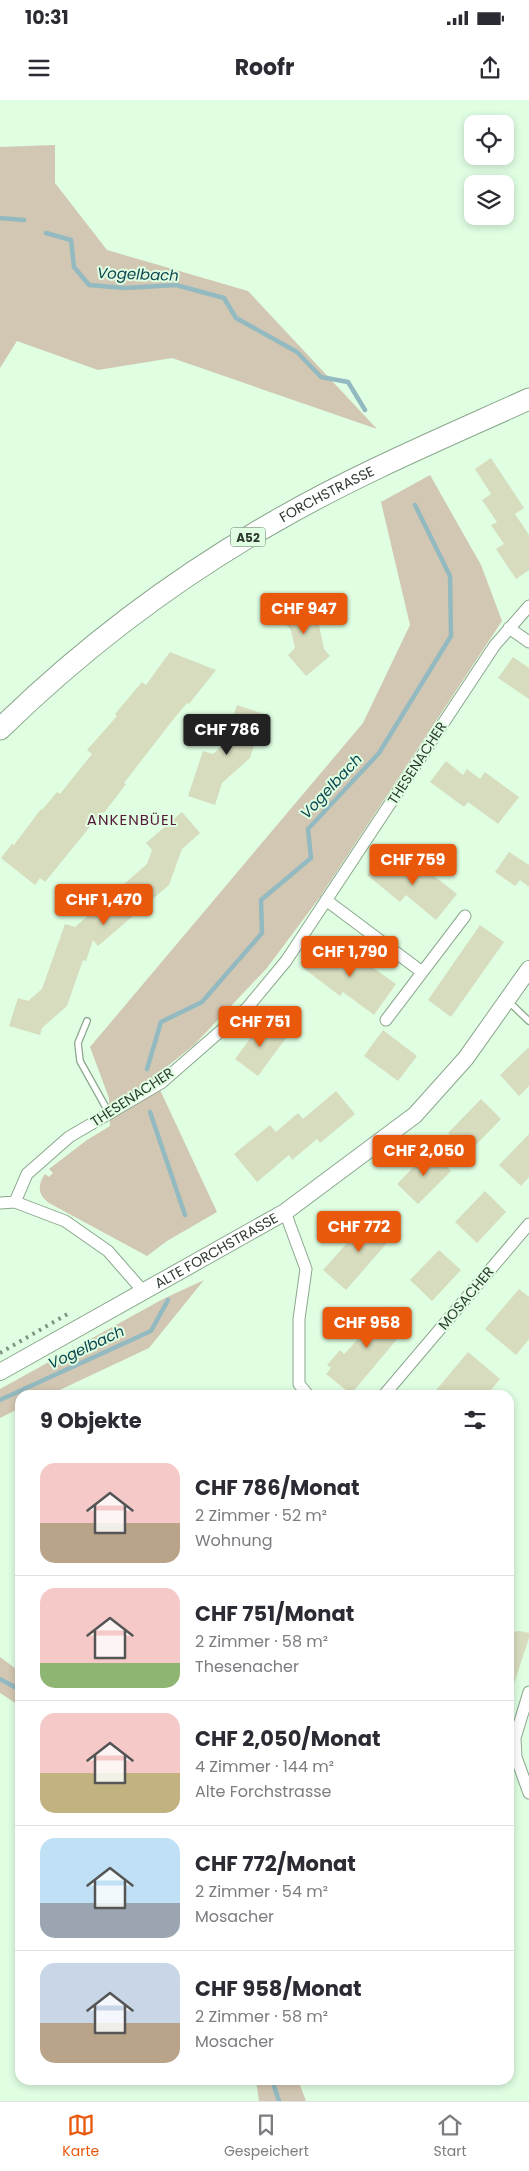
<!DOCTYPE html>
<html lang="de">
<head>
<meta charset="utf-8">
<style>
  :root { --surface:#fff; --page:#f2f2f3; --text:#2b2b33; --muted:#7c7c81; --line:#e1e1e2; --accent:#ea580c }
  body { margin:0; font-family:Poppins,sans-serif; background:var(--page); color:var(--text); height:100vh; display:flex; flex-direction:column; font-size:19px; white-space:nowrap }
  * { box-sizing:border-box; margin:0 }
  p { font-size:16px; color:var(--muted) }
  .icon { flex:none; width:28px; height:28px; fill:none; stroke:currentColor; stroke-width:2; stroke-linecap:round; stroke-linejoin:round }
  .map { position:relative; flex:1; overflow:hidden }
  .panel { position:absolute; left:15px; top:1290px; width:499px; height:695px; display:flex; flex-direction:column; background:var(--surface); border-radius:15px; box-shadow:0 2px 8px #0003 }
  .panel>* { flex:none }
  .controls { position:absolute; left:464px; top:15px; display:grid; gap:10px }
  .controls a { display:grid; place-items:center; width:50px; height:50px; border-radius:10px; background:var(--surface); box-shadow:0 2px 8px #0003; font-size:25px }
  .price { position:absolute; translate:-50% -42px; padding:0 11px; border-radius:5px; background:var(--accent); color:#fff; font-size:16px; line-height:32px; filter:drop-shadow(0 1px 2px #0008) }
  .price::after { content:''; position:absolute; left:50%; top:30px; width:15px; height:11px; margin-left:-8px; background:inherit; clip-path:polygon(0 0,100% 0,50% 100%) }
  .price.selected { background:#222; color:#fff }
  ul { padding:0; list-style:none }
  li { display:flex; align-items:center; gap:15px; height:125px; padding:0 25px }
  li+li { border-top:1px solid var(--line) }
  li span { display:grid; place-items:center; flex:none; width:140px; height:100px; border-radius:15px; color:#555 }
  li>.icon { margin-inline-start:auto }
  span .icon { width:60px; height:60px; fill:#fffc; stroke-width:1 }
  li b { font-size:21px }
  h2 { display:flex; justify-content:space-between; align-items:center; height:60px; padding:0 25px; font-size:21px }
  .status { display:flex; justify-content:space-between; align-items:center; height:35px; padding:0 25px; background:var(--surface); direction:ltr }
  .status svg { height:14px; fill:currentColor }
  header { display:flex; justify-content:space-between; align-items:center; height:65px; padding:0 25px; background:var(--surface); font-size:22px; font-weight:700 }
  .menu { display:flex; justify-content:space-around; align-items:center; height:70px; border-top:1px solid var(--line); background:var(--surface); font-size:14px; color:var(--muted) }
  .menu a { display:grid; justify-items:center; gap:2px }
  .menu .selected { color:var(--accent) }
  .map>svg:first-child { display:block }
  .green { fill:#d2c7b2 }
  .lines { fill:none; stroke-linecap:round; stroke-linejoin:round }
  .stream { stroke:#93bac1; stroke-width:4.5 }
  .building { fill:#d6dcbd }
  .lane-casing { stroke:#8ba78d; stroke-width:8 }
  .street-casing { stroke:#8ba78d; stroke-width:13 }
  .secondary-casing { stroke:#8ba78d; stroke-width:18 }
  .highway-casing { stroke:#8ba78d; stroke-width:23 }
  .lane { stroke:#fff; stroke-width:5.5 }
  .street { stroke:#fff; stroke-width:11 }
  .secondary { stroke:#fff; stroke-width:16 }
  .highway { stroke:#fff; stroke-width:21 }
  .rail { stroke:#7f9481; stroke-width:4; stroke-dasharray:2.5 5; stroke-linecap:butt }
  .labels { text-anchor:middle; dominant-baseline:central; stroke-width:4; stroke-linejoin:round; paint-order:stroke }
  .shield { fill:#dffee2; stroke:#647665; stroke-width:1 }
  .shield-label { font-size:12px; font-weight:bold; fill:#2f3b30 }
  .street-label { font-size:14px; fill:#2f3b30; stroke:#dffee2 }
  .water-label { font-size:15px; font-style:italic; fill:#0d4750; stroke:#dffee2 }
  .neighbourhood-label { font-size:15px; letter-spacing:1px; fill:#55173a; stroke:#dffee2 }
</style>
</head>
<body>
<div class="status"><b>10:31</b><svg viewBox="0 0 49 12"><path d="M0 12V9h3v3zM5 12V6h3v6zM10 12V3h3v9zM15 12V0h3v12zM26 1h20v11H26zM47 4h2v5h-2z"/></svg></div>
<header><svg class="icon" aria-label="menu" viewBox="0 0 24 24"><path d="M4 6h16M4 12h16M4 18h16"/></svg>Roofr<svg class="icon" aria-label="share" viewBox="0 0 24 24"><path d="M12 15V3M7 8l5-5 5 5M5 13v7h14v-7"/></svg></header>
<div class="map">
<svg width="529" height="2001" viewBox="0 0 529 2001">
  <rect width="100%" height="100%" fill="#dffee2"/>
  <path class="green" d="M 55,45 L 55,83 L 107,150 L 248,191 L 377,329 L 172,258 L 98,270 L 17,241 L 0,268 L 0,47 Z
    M 430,375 L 481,465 L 502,521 L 320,797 L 267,868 L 194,945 L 154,977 L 217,1112 L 167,1141 L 147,1156 L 49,1103 C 38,1095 37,1085 45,1074 L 49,1077 L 53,1073 L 49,1069 L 87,1040 L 110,1026 L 109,998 L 90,947 L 363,623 L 410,525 L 381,402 Z
    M 204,1180 L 149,1248 L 49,1295 L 20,1295 L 20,1308 L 0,1318 L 0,1289 L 163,1199 Z
    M 0,1557 L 20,1572 L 20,1606 L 0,1593 Z
    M 256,1980 L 298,1980 L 306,2001 L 259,2001 Z"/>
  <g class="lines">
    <path class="stream" d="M 0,118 L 24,120
      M 46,133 L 71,140 L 74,167 L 89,185 L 125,188 L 176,185 L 224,198 L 236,218 L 297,252 L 321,277 L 348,282 L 365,310
      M 147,969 L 161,922 L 202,902 L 262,833 L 261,800 L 311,758 L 308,729 L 379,653 L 451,536 L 450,476 L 415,405
      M 150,1012 L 185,1115
      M 0,1300 L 151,1231 L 168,1200
      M 0,1579 L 20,1590
      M 272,1980 L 279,2001"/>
  </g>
  <path class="building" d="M 491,358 L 524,408 L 515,414 L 529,435 L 529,470 L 516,479 L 496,449 L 504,444 L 491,425 L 497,422 L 482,400 L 491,394 L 475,369 Z
    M 298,495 L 317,515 L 324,549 L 330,556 L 306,576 L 288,555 L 295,548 L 291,530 L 277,514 Z
    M 170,552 L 216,570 L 189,604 L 187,603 L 172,621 L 124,683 L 126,684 L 104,713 L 102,712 L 45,782 L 40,778 L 35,785 L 1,758 L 12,744 L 14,745 L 41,709 L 42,710 L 57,692 L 60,694 L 92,654 L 87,650 L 117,616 L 115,614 L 142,582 L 146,585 Z
    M 513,557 L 529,568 L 529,599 L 498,578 Z
    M 237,605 L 264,614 L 250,658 L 222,683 L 215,705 L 188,696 L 203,651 L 213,654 L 224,644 Z
    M 446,661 L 463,675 L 467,669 L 480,679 L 485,672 L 519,697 L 498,724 L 468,702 L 464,707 L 430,682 Z
    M 182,712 L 200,733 L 182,749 L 169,785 L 98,846 L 93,840 L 86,861 L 83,860 L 67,906 L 42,928 L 40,935 L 9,926 L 18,898 L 28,901 L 42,889 L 65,824 L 75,827 L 147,764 L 152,750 L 146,743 Z
    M 509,752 L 529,765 L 529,787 L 520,780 L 515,786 L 495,772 Z
    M 383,755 L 402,770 L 407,764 L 419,774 L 424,768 L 457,794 L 436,820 L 406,795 L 400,802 L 367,775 Z
    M 480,825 L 504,842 L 451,917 L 428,900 Z
    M 321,841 L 355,867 L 361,859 L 396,884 L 374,915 L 343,892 L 340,896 L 302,867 Z
    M 263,921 L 286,938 L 258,976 L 235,959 Z
    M 383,930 L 417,956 L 398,981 L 364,956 Z
    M 529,947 L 529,986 L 519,996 L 500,975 Z
    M 336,991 L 355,1014 L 320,1043 L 317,1039 L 292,1060 L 289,1055 L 257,1082 L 234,1054 L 270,1025 L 276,1032 L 298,1013 L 303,1019 Z
    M 481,999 L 501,1019 L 468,1053 L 448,1033 Z
    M 529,1034 L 529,1077 L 521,1086 L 499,1065 Z
    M 430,1050 L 451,1071 L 418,1104 L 397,1084 Z
    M 485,1091 L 506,1112 L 477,1143 L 455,1122 Z
    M 372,1115 L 394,1135 L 346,1190 L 323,1170 Z
    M 439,1150 L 461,1170 L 432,1201 L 410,1180 Z
    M 519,1189 L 529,1197 L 529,1239 L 516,1255 L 485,1229 Z
    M 386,1206 L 409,1225 L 351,1294 L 326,1274 L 331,1268 L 327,1265 L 340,1250 L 344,1254 L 351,1247 L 369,1225 L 364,1221 L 374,1209 L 380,1213 Z
    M 468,1252 L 500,1279 L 487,1295 L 432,1295 Z
    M 520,1531 L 529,1533 L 529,1538 L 511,1593 L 509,1593 L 509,1540 L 511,1532 Z"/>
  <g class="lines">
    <defs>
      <path id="lane" d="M 508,901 L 529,921
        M 87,921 L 78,943 L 80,961 L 109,1013
        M 509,1667 L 516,1657"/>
      <path id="street" d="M 509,528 L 529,542
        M 326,800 L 422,872
        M 386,920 L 465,816
        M 15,1102 L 27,1074 L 69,1037 L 161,983 L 247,908 L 286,861 L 495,545 L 529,506
        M 0,1103 L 15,1102 L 65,1121 L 108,1151 L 143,1191
        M 285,1112 L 306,1169 L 299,1219 L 299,1284 L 308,1295
        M 384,1295 L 529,1124
        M 529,1592 L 515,1638 L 516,1657 L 529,1693"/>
      <g id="secondary">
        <path id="s1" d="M 0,1272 L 285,1112 L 415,1015 L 466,958 L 529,869"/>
      </g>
      <g id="highway">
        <path id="s2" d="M 0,629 C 82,549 174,479 274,422 C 355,375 443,338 529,299"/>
      </g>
    </defs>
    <use href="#lane" class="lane-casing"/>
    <use href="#street" class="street-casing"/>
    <use href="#secondary" class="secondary-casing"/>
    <use href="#highway" class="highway-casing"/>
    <use href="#lane" class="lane"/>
    <use href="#street" class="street"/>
    <use href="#secondary" class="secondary"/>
    <use href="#highway" class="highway"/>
    <path class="rail" d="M 0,1253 L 71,1212"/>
  </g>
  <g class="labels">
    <rect class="shield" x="230.5" y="427.5" width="35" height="19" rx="4"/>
    <g class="shield-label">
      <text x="248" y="437">A52</text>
    </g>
    <g class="street-label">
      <text stroke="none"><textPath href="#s2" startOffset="404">FORCHSTRASSE</textPath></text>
      <text transform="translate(417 663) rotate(-57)">THESENACHER</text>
      <text transform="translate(132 997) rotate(-33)">THESENACHER</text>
      <text stroke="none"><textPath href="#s1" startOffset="248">ALTE FORCHSTRASSE</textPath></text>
      <text transform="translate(466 1198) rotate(-50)">MOSACHER</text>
    </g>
    <g class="water-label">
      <text transform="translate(138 174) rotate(2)">Vogelbach</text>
      <text transform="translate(331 686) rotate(-47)">Vogelbach</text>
      <text transform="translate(86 1247) rotate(-25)">Vogelbach</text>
    </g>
    <g class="neighbourhood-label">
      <text x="132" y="719">ANKENBÜEL</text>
    </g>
  </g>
</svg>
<div class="controls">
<a><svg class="icon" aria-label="locate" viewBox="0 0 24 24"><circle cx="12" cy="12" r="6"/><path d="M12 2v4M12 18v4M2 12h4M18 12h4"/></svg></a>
<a><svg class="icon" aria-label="layers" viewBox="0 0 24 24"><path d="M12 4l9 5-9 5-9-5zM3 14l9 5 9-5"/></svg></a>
</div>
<b class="price" style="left:304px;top:535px">CHF 947</b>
<b class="price selected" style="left:227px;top:656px">CHF 786</b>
<b class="price" style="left:413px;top:786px">CHF 759</b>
<b class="price" style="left:104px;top:826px">CHF 1,470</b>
<b class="price" style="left:350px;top:878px">CHF 1,790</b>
<b class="price" style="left:260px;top:948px">CHF 751</b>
<b class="price" style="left:424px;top:1077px">CHF 2,050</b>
<b class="price" style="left:359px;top:1153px">CHF 772</b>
<b class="price" style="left:367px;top:1249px">CHF 958</b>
<section class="panel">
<h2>9 Objekte<svg class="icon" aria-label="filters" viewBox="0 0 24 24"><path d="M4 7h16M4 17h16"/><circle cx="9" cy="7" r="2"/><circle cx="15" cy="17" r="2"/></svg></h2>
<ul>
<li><span style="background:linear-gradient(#f6c9c9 60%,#b9a48a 0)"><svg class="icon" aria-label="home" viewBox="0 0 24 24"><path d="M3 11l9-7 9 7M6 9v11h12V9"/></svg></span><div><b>CHF 786/Monat</b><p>2 Zimmer · 52 m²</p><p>Wohnung</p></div></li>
<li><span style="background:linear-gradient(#f6c9c9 75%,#8fb573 0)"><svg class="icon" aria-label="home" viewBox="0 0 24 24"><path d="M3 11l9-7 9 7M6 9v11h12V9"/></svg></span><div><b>CHF 751/Monat</b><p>2 Zimmer · 58 m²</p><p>Thesenacher</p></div></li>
<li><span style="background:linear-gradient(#f6c9c9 60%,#c2b280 0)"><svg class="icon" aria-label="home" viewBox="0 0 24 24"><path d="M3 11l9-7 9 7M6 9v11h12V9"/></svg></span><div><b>CHF 2,050/Monat</b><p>4 Zimmer · 144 m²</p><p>Alte Forchstrasse</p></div></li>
<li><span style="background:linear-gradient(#bfe0f5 65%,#9aa5b1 0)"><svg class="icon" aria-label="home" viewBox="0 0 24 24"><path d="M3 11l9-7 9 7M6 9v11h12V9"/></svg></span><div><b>CHF 772/Monat</b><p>2 Zimmer · 54 m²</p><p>Mosacher</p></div></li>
<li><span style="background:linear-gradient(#c9d6e8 60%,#b9a48a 0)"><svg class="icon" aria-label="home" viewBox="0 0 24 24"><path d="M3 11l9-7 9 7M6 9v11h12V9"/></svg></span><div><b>CHF 958/Monat</b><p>2 Zimmer · 58 m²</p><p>Mosacher</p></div></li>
</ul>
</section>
</div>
<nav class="menu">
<a class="selected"><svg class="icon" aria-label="map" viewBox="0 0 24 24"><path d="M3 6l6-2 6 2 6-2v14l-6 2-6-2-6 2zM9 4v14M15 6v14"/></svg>Karte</a>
<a><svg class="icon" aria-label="saved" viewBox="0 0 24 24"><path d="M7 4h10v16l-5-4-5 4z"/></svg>Gespeichert</a>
<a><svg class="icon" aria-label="home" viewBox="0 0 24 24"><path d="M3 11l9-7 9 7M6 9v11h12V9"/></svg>Start</a>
</nav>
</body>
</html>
